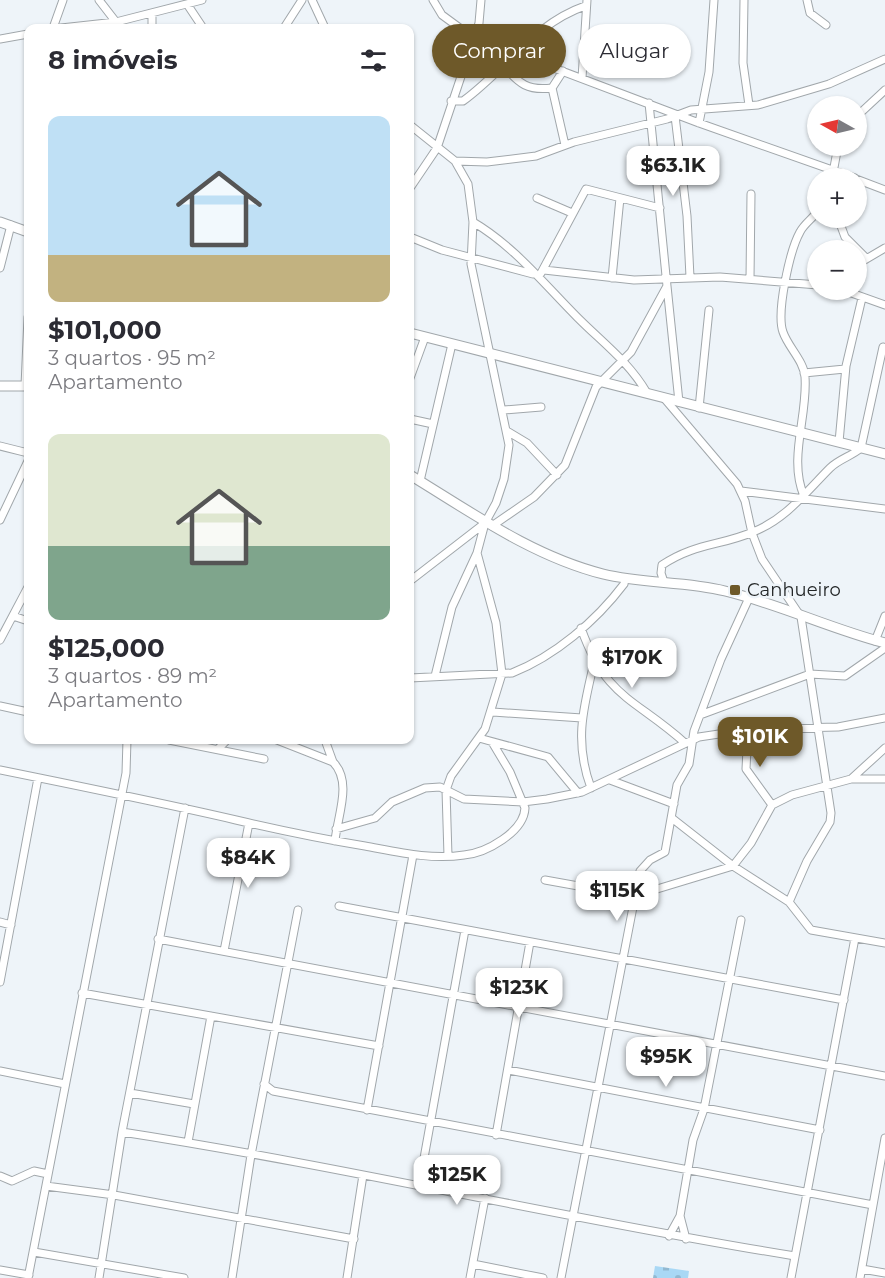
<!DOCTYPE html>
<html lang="pt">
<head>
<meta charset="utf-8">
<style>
  :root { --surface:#fff; --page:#f7f7f7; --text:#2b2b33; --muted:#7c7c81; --accent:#6e5929 }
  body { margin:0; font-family:Montserrat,sans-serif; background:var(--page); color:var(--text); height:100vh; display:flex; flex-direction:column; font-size:22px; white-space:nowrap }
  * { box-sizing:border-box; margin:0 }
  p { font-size:20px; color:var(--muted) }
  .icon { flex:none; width:33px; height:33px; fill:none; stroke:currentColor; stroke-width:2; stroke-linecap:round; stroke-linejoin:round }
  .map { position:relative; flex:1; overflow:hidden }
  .drawer { position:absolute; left:24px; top:24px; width:390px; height:720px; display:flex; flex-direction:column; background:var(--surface); border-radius:12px; box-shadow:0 2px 4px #0004 }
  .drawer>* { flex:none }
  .top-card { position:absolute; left:432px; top:24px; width:363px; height:54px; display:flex; gap:12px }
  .needle { width:39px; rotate:278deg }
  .buttons { position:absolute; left:807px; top:96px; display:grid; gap:12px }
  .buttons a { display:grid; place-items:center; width:60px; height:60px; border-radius:50%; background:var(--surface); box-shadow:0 2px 4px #0004; font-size:30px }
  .price { position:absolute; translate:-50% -51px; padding:0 14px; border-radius:12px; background:#fff; color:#222; font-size:20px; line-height:39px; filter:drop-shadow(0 2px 3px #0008) }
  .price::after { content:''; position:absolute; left:50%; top:36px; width:18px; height:14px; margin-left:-9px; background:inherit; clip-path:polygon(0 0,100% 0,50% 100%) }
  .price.current { background:var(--accent); color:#fff }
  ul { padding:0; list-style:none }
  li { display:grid; align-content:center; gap:12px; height:318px; padding:0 24px }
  li span { display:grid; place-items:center; height:186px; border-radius:12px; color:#555 }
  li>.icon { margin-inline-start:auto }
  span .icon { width:108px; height:108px; fill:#fffc; stroke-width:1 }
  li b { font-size:26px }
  h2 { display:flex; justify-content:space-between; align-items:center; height:72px; padding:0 24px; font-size:26px }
  .tag { padding:0 21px; border-radius:27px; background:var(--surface); box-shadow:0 2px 4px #0004; font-size:21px; line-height:54px }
  .tag.current { background:var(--accent); color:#fff }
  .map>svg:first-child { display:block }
  .cemetery { fill:url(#cemetery-stones) }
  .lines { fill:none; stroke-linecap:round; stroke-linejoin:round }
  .street-casing { stroke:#a1a7ab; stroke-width:9 }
  .secondary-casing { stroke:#a1a7ab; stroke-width:11 }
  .street { stroke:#fff; stroke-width:7 }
  .secondary { stroke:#fff; stroke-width:9 }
  .poi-dot { fill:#6e5929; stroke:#eef4f9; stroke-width:2 }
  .labels { text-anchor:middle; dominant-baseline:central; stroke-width:5; stroke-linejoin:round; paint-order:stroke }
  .poi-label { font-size:18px; fill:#232627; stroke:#eef4f9; text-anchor:start }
</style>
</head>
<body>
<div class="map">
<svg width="885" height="1278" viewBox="0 0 885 1278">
  <defs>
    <pattern id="cemetery-stones" width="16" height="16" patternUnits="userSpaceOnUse" patternTransform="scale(1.5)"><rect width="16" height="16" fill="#a9d8f5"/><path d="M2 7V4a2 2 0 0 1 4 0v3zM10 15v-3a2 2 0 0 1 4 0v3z" fill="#91b9d2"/></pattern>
  </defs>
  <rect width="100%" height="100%" fill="#eef4f9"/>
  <path class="cemetery" d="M 655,1266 L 689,1271 L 688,1278 L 653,1278 Z"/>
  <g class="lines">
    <defs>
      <path id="street" d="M 99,0 L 116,22
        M 312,0 L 325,28
        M 433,0 L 442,15 L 472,37 L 699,123 L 855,178
        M 744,0 L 743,63 L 749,105
        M 807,0 L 810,13 L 826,25
        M 187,4 L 203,28
        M 53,28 L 63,0
        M 61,28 L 116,22 L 202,0
        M 152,28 L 152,13
        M 284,28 L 302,0
        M 0,39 L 28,34
        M 504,66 C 519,84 528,91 552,88 L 563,71
        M 582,78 L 587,0
        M 552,88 L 565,145
        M 451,101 L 463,101 C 506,70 533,24 585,6
        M 675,116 L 687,216 L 690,277
        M 856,117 L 885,90
        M 699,123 L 709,72 L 714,0
        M 410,125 L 455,161 L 468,184 L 473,222 L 471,264 L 509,445 L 504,479 L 496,503 L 485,523 L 477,553 L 496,623 L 502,674 L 485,729 L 451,776 L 446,790 L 448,856
        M 455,161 L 487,162 L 536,156 L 574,142 L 667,119 L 691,110 L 758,105 L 829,84 L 885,59
        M 832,178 L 838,146
        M 856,179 L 885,190
        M 410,188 L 437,148 L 479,23 L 481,0
        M 537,198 L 572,213
        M 838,218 L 845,237 L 866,258
        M 473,222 C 514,246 545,285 578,318 C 603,343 629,362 647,393
        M 410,237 L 442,250 L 533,274
        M 856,265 L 885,248
        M 0,268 L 11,225
        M 544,270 L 634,280 L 720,277 L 818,285
        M 541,273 L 586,189 L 660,208
        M 612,278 L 620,198
        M 750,279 L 751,194
        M 667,286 L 679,402
        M 843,290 L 885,305
        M 804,373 L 845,369
        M 410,378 L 425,337
        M 25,386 L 28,317
        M 664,398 L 737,484 L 745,501 L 752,533 L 762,559 L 801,617 L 831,813 L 830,822 L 807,861 L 789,902
        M 699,408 L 709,310
        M 504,410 L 541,407
        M 410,419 L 433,424
        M 507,431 L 527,443 L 557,475
        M 839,442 L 846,366 L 862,298
        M 0,446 L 28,453
        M 420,481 L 452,344
        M 741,491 L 885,509
        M 804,496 C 788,459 808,415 805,377 C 804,361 788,347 783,332 C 776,312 790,250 800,232 C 804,224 812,219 818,211
        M 0,520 L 28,461
        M 492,526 L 534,497 L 565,465 L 596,387 L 631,352 L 667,286 L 649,103
        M 410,581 L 485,523
        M 664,582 L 661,573 L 662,565 C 695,543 720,546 753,532 C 786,519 806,492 830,468 C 839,459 852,456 861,448 L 883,347
        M 13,616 L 28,621
        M 581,628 C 606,699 635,698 685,743
        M 0,640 L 28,587
        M 875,641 L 885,616
        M 435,676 L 452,607 L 477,553
        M 410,678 L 512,673 C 555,656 596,621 624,584 L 625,579
        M 0,706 L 28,712
        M 493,712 L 582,718
        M 700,715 L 810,674 L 845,676 L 885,648
        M 748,729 L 746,769 L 772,805
        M 479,738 L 548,757 L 578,793
        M 169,740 L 264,759
        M 277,740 L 333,762 C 353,782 337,817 335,841
        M 325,740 L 333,762
        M 218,749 L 227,740
        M 0,770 C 79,786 158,802 236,820 C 279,830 322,839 365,846 C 398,852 431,860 464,855 C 486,853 524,832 525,808 L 510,772 L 492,742
        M 852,779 L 885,779
        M 610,780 L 674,804
        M 591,788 C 574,742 583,709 594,663
        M 673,819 L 733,866 L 789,902 L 811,930 L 885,943
        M 336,829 L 375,818 L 392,802 L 425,788 L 440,787 L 464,799 L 523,802 L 547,799 L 582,792 L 699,737 L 752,729 L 838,727 L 885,718
        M 545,880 L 634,896 L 733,866 L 751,843 L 772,805 L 792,795 L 851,779 L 885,748
        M 339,906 L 844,1000
        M 0,922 L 11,925
        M 158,939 L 885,1076
        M 224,951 L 249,823
        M 0,982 L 38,778
        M 82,993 L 379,1046
        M 508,1070 L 820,1130
        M 0,1071 L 65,1084
        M 264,1084 L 273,1091 L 873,1205
        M 130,1093 L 194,1104
        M 367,1110 L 413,855
        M 122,1132 C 348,1167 570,1220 795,1256
        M 496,1135 L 530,942
        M 188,1142 L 211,1016
        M 0,1176 L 12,1181 L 34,1171 L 48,1174
        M 46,1186 L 114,1195 L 354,1239
        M 419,1186 L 465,930
        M 680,1216 L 686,1239
        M 669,1236 L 680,1216 L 693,1140 L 704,1109 L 741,920
        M 34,1252 L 184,1278
        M 473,1264 L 543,1278
        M 862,1269 L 885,1273
        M 0,1270 L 29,1275
        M 28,1278 L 126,773 L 127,740
        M 99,1278 L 122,1132 L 185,808
        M 232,1278 L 251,1155 L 298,910
        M 347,1278 L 363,1175
        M 470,1278 L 485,1198
        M 561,1278 L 640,871 L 650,860 L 665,852 L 677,785 L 689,764 L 694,731 L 721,659 L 749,598
        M 791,1278 L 855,938
        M 860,1278 L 885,1138"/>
      <path id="secondary" d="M 0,222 L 28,232
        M 410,333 L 885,454
        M 0,386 L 28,386
        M 410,475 C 471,512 532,556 603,574 C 643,584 685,581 725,591 C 779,604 831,629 885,643"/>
    </defs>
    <use href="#street" class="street-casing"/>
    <use href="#secondary" class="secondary-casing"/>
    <use href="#street" class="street"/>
    <use href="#secondary" class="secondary"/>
  </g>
  <rect class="poi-dot" x="729" y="584" width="12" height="12" rx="3"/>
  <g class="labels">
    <g class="poi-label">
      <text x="747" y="590">Canhueiro</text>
    </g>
  </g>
</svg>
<div class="buttons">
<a><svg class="needle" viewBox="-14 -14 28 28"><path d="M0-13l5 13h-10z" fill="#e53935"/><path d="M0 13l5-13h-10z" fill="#7c7c81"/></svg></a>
<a>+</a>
<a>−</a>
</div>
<b class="price" style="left:673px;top:197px">$63.1K</b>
<b class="price" style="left:632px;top:689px">$170K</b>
<b class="price current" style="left:760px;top:768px">$101K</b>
<b class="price" style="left:248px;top:889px">$84K</b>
<b class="price" style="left:617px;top:922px">$115K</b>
<b class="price" style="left:519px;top:1019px">$123K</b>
<b class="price" style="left:666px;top:1088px">$95K</b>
<b class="price" style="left:457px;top:1206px">$125K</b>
<div class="top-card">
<a class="tag current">Comprar</a>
<a class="tag">Alugar</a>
</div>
<section class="drawer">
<h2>8 imóveis<svg class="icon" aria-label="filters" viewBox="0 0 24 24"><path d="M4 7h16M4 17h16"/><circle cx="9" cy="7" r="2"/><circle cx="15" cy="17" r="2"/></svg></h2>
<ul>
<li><span style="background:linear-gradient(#bfe0f5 75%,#c2b280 0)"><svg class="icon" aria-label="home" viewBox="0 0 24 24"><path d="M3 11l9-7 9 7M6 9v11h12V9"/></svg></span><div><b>$101,000</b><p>3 quartos · 95 m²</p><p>Apartamento</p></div></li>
<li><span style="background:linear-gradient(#dfe7d0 60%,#7fa58c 0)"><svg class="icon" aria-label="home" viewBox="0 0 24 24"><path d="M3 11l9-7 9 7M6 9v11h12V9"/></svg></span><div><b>$125,000</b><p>3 quartos · 89 m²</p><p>Apartamento</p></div></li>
</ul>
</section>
</div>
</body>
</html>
